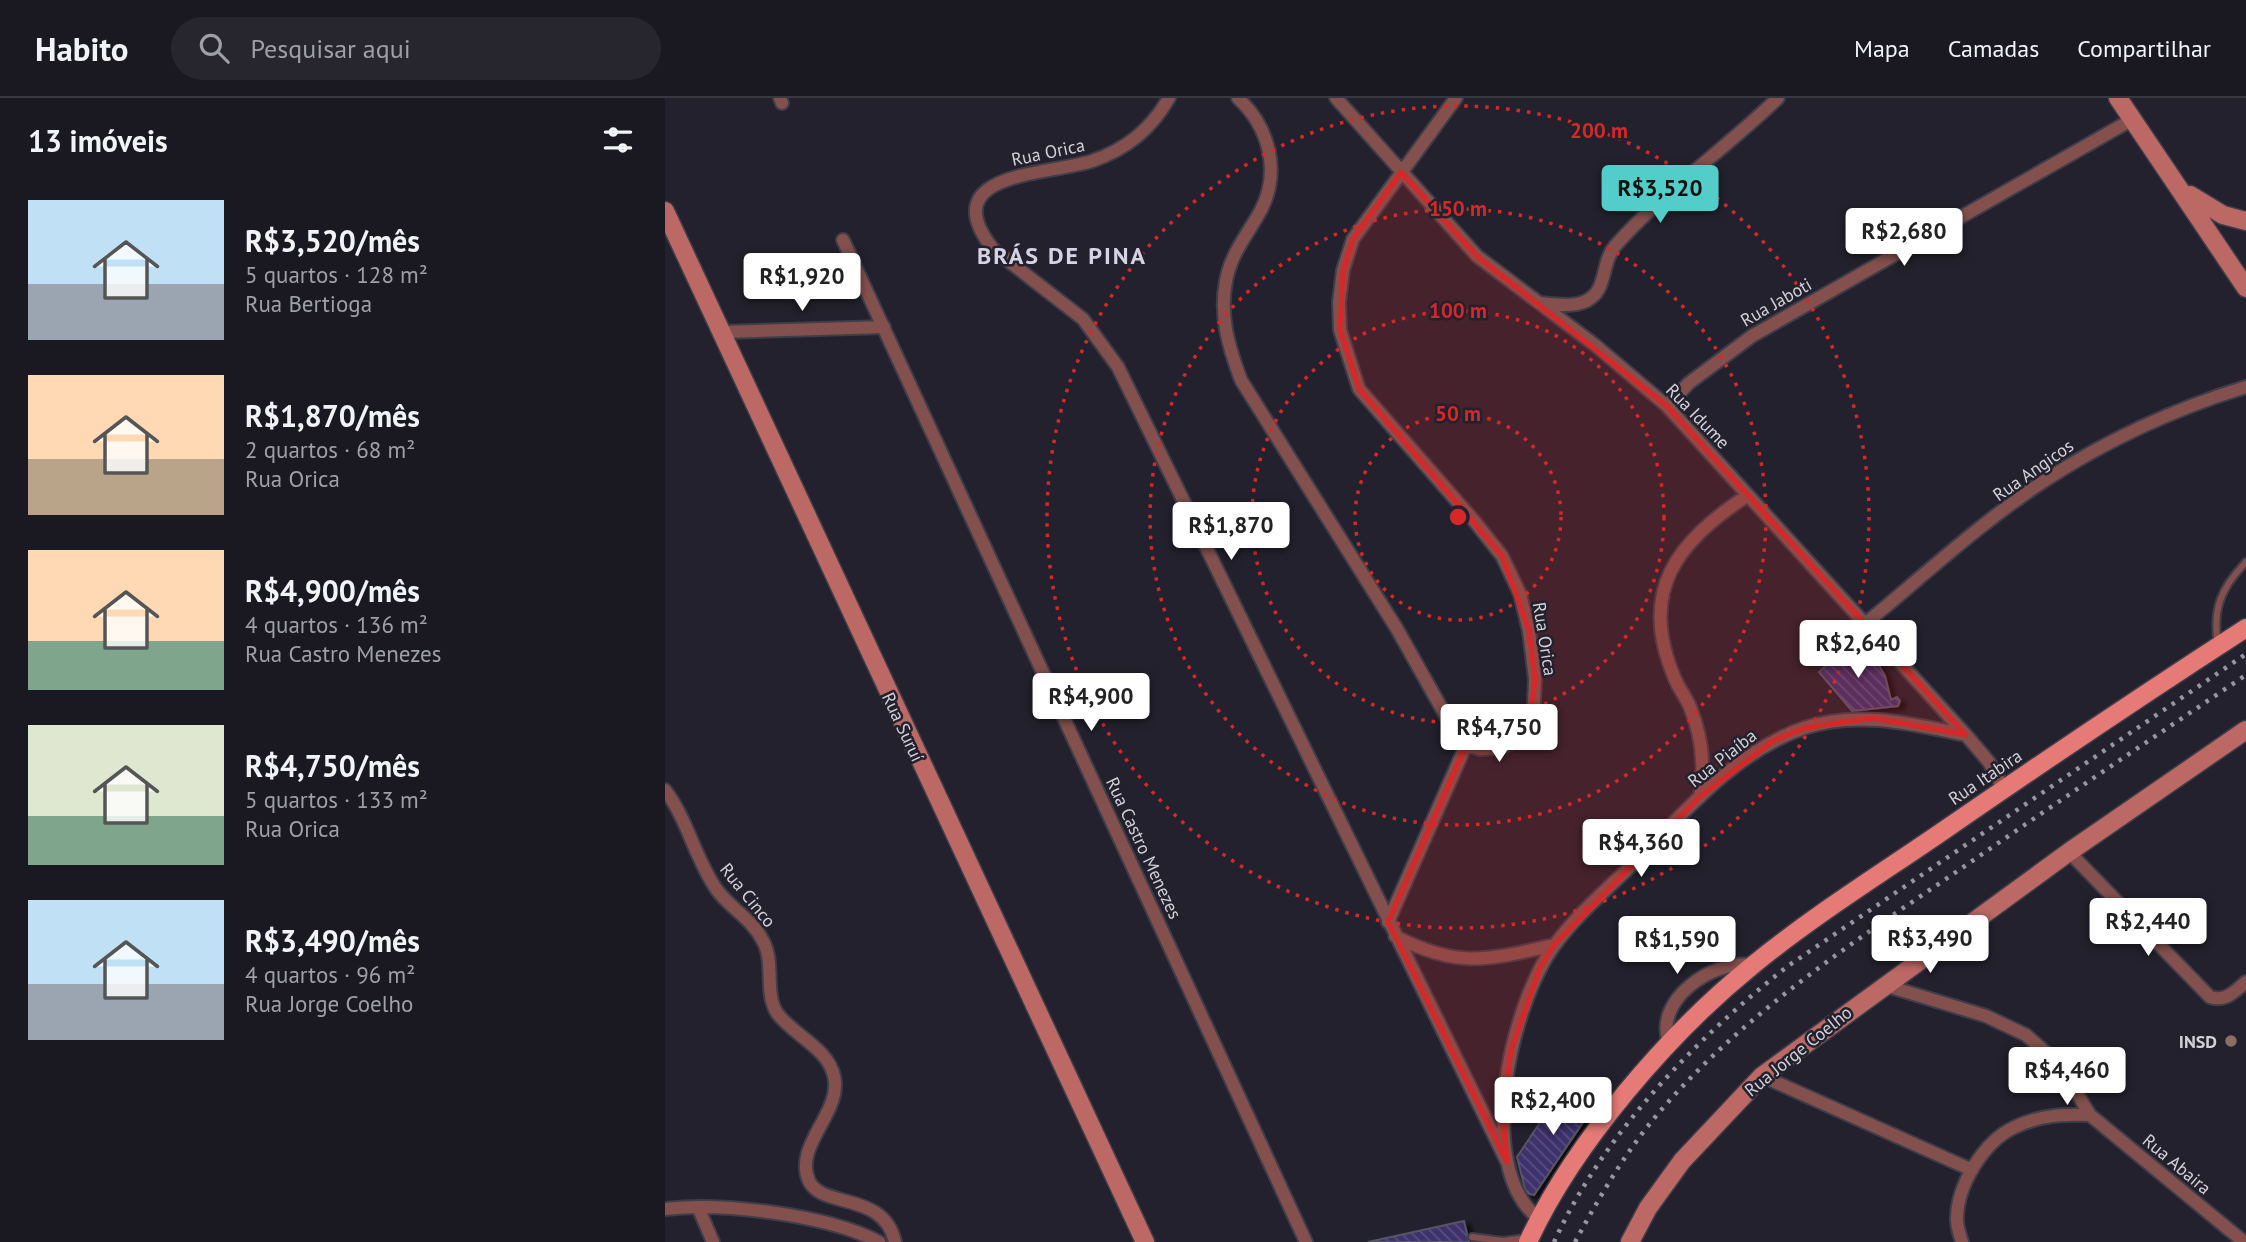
<!DOCTYPE html>
<html lang="pt">
<head>
<meta charset="utf-8">
<style>
  :root { --surface:#1a1922; --page:#27262f; --text:#f1f3f6; --muted:#9fa0a5; --line:#383840; --accent:#53cdca }
  body { margin:0; font-family:"PT Sans",sans-serif; background:var(--page); color:var(--text); height:100vh; display:flex; flex-direction:column; font-size:26px; white-space:nowrap }
  * { box-sizing:border-box; margin:0 }
  p { font-size:23px; color:var(--muted) }
  .icon { flex:none; width:38px; height:38px; fill:none; stroke:currentColor; stroke-width:2; stroke-linecap:round; stroke-linejoin:round }
  .map { position:relative; flex:1; overflow:hidden }
  .drawer { display:flex; flex-direction:column; background:var(--surface); width:665px }
  .drawer>* { flex:none }
  .price { position:absolute; translate:-50% -60px; padding:0 16px; border-radius:7px; background:#fff; color:#222; font-size:23px; line-height:46px; filter:drop-shadow(0 2px 4px #0008) }
  .price::after { content:''; position:absolute; left:50%; top:42px; width:21px; height:16px; margin-left:-10px; background:inherit; clip-path:polygon(0 0,100% 0,50% 100%) }
  .price.selected { background:var(--accent); color:#111 }
  ul { padding:0; list-style:none }
  li { display:flex; align-items:center; gap:21px; height:175px; padding:0 28px }
  li span { display:grid; place-items:center; flex:none; width:196px; height:140px; border-radius:0px; color:#555 }
  li>.icon { margin-inline-start:auto }
  span .icon { width:84px; height:84px; fill:#fffc; stroke-width:1 }
  li b { font-size:30px }
  h2 { display:flex; justify-content:space-between; align-items:center; height:84px; padding:0 28px; font-size:30px }
  header { display:flex; align-items:center; gap:42px; box-sizing:border-box; height:98px; padding:0 35px; background:var(--surface); border-bottom:2px solid var(--line) }
  header strong { font-size:33px }
  nav { display:flex; gap:38px; margin-inline-start:auto; font-size:24px }
  .search { width:490px; height:63px; background:var(--page); display:flex; align-items:center; gap:18px; box-sizing:border-box; padding:0 24px; border-radius:38px; color:var(--muted); font-size:26px }
  main { display:flex; flex:1; min-height:0 }
  .map>svg:first-child { display:block }
  .building { fill:url(#building-back-hatch); stroke:#575563; stroke-width:2; filter:url(#shadow) }
  .lines { fill:none; stroke-linecap:round; stroke-linejoin:round }
  .lane-casing { stroke:#3e3d49; stroke-width:10 }
  .street-casing { stroke:#3e3d49; stroke-width:16 }
  .secondary-casing { stroke:#3e3d49; stroke-width:21 }
  .primary-casing { stroke:#3e3d49; stroke-width:21 }
  .lane { stroke:#84504d; stroke-width:6 }
  .street { stroke:#84504d; stroke-width:12 }
  .secondary { stroke:#bc6864; stroke-width:18 }
  .primary { stroke:#e67a76; stroke-width:18 }
  .rail { stroke:#9796a0; stroke-width:4.5; stroke-dasharray:3.5 7; stroke-linecap:butt }
  .marked { fill:#d62828; fill-opacity:0.2; stroke:#d62828; stroke-width:5; stroke-linejoin:round }
  .ring { fill:none; stroke:#d62828; stroke-width:3.5; stroke-dasharray:3.5 7 }
  .education-dot { fill:#8d6e63; stroke:#22212d; stroke-width:2.5 }
  .labels { text-anchor:middle; dominant-baseline:central; stroke-width:5; stroke-linejoin:round; paint-order:stroke }
  .street-label { font-size:18px; fill:#d2d1da; stroke:#22212d }
  .poi-label { font-size:18px; font-weight:bold; fill:#d2d1da; stroke:#22212d; text-anchor:end }
  .district-label { font-size:24px; font-weight:bold; letter-spacing:2px; fill:#d5d3e4; stroke:#22212d }
  .centre { fill:#d62828; stroke:#22212d; stroke-width:3.5 }
  .ring-label { font-size:21px; text-anchor:middle; font-weight:bold; fill:#d62828; stroke:#22212d; stroke-width:5; stroke-linejoin:round; paint-order:stroke }
</style>
</head>
<body>
<header>
<strong>Habito</strong>
<div class="search"><svg class="icon" aria-label="search" viewBox="0 0 24 24"><circle cx="10" cy="10" r="6"/><path d="M15 15l6 6"/></svg>Pesquisar aqui</div>
<nav><a>Mapa</a><a>Camadas</a><a>Compartilhar</a></nav>
</header>
<main>
<section class="drawer">
<h2>13 imóveis<svg class="icon" aria-label="filters" viewBox="0 0 24 24"><path d="M4 7h16M4 17h16"/><circle cx="9" cy="7" r="2"/><circle cx="15" cy="17" r="2"/></svg></h2>
<ul>
<li><span style="background:linear-gradient(#bfe0f5 60%,#9aa5b1 0)"><svg class="icon" aria-label="home" viewBox="0 0 24 24"><path d="M3 11l9-7 9 7M6 9v11h12V9"/></svg></span><div><b>R$3,520/mês</b><p>5 quartos · 128 m²</p><p>Rua Bertioga</p></div></li>
<li><span style="background:linear-gradient(#ffd9b3 60%,#b9a48a 0)"><svg class="icon" aria-label="home" viewBox="0 0 24 24"><path d="M3 11l9-7 9 7M6 9v11h12V9"/></svg></span><div><b>R$1,870/mês</b><p>2 quartos · 68 m²</p><p>Rua Orica</p></div></li>
<li><span style="background:linear-gradient(#ffd9b3 65%,#7fa58c 0)"><svg class="icon" aria-label="home" viewBox="0 0 24 24"><path d="M3 11l9-7 9 7M6 9v11h12V9"/></svg></span><div><b>R$4,900/mês</b><p>4 quartos · 136 m²</p><p>Rua Castro Menezes</p></div></li>
<li><span style="background:linear-gradient(#dfe7d0 65%,#7fa58c 0)"><svg class="icon" aria-label="home" viewBox="0 0 24 24"><path d="M3 11l9-7 9 7M6 9v11h12V9"/></svg></span><div><b>R$4,750/mês</b><p>5 quartos · 133 m²</p><p>Rua Orica</p></div></li>
<li><span style="background:linear-gradient(#bfe0f5 60%,#9aa5b1 0)"><svg class="icon" aria-label="home" viewBox="0 0 24 24"><path d="M3 11l9-7 9 7M6 9v11h12V9"/></svg></span><div><b>R$3,490/mês</b><p>4 quartos · 96 m²</p><p>Rua Jorge Coelho</p></div></li>
</ul>
</section>
<div class="map">
<svg width="1581" height="1144" viewBox="0 0 1581 1144">
  <defs>
    <pattern id="building-back-hatch" width="6" height="6" patternUnits="userSpaceOnUse" patternTransform="scale(1.75)"><rect width="6" height="6" fill="#3e316c"/><path d="M-1 5l2 2M0 0l6 6M5-1l2 2" fill="none" stroke="#594e80"/></pattern>
    <filter id="shadow"><feDropShadow dx="6" dy="3.5" stdDeviation="2" flood-color="#0009"/></filter>
  </defs>
  <rect width="100%" height="100%" fill="#22212d"/>
  <path class="building" d="M 1185,544 L 1211,562 L 1220,578 L 1226,602 L 1232,599 L 1235,603 L 1233,608 L 1187,613 L 1154,574 Z
    M 900,987 L 931,1005 L 869,1097 L 861,1095 L 852,1059 Z
    M 799,1123 L 804,1144 L 703,1144 Z"/>
  <g class="lines">
    <defs>
      <path id="lane" d="M 1553,547 C 1547,511 1556,490 1581,464
        M 807,1139 L 838,1143 L 860,1140"/>
      <path id="street" d="M 115,0 L 117,5
        M 504,0 C 486,31 462,51 427,63 C 385,77 267,73 328,151 L 418,221 L 453,269 L 842,1064
        M 573,0 C 604,29 616,73 596,112 C 583,136 566,155 561,183 C 554,218 564,250 576,282 L 732,531 L 791,636 L 801,647 L 815,651 L 835,650 L 853,642 L 864,628 L 869,606 L 870,581 L 864,533 L 855,496 L 837,458 L 810,424 L 694,291 L 675,232 L 674,204 L 678,172 L 688,141 L 791,0
        M 671,0 L 812,158 L 930,247 L 1002,308 L 1301,637 L 1324,664 L 1339,691
        M 178,142 L 641,1144
        M 874,205 C 889,206 912,211 926,200 C 942,188 937,163 950,148 C 999,93 1060,51 1113,0
        M 56,234 L 219,229
        M 1002,308 L 1024,285 L 1087,238 L 1468,21
        M 1200,526 C 1258,478 1315,425 1379,383 C 1442,342 1509,311 1581,289
        M 0,692 C 23,722 30,761 52,792 C 65,810 88,822 98,843 C 110,864 99,895 112,915 C 128,937 163,950 169,978 C 178,1014 128,1047 144,1083 C 157,1111 219,1093 230,1144
        M 1035,699 C 1040,669 1037,638 1025,609 C 1021,599 1014,591 1010,581 C 972,493 1012,444 1083,397
        M 1404,754 L 1545,899 C 1561,904 1569,894 1581,884
        M 723,824 L 801,647
        M 730,838 C 793,871 823,862 889,847
        M 1219,887 L 1321,918 L 1361,937 L 1395,967 L 1425,1017 L 1579,1144
        M 1005,947 C 986,903 1048,861 1087,867
        M 1097,978 L 1307,1072
        M 33,1109 L 48,1144
        M 0,1111 C 57,1104 163,1117 214,1144
        M 874,1121 C 808,1069 846,907 889,848 C 910,819 940,793 966,768 C 1017,717 1069,654 1139,630 C 1193,612 1247,626 1301,637
        M 1297,1144 C 1295,1137 1292,1129 1292,1123 C 1291,1088 1319,1043 1350,1029 C 1375,1017 1399,1016 1425,1017"/>
      <path id="secondary" d="M 1453,0 L 1581,190
        M 1525,97 L 1558,117 L 1581,123
        M 0,113 L 480,1144
        M 965,1144 L 983,1110 L 1017,1063 L 1097,978 L 1404,754 L 1581,632"/>
      <path id="primary" d="M 863,1144 C 908,1046 1004,935 1088,867 C 1148,818 1214,777 1278,733 C 1378,664 1479,596 1581,530"/>
    </defs>
    <use href="#lane" class="lane-casing"/>
    <use href="#street" class="street-casing"/>
    <use href="#secondary" class="secondary-casing"/>
    <use href="#primary" class="primary-casing"/>
    <use href="#lane" class="lane"/>
    <use href="#street" class="street"/>
    <use href="#secondary" class="secondary"/>
    <use href="#primary" class="primary"/>
    <path class="rail" d="M 889,1144 C 939,1035 1030,941 1123,868 L 1581,556
      M 910,1144 C 935,1098 962,1051 997,1011 C 1082,913 1190,843 1297,770 C 1391,705 1486,641 1581,577"/>
  </g>
  <path class="marked" d="M 736,74 L 812,158 L 1002,308 L 1301,637 L 1208,620 L 1140,630 L 1108,643 L 1035,699 L 889,847 L 875,870 L 846,953 L 838,1017 L 842,1064 L 723,824 L 801,647 L 835,650 L 853,642 L 864,628 L 870,581 L 864,533 L 837,458 L 694,291 L 675,232 L 678,172 L 688,141 Z"/>
  <g class="ring">
    <circle cx="793" cy="419" r="103"/>
    <circle cx="793" cy="419" r="206"/>
    <circle cx="793" cy="419" r="308"/>
    <circle cx="793" cy="419" r="411"/>
  </g>
  <circle class="education-dot" cx="1566" cy="943" r="7"/>
  <g class="labels">
    <g class="street-label">
      <text transform="translate(383 54) rotate(-12)">Rua Orica</text>
      <text transform="translate(1111 204) rotate(-30)">Rua Jaboti</text>
      <text transform="translate(1033 318) rotate(46)">Rua Idume</text>
      <text transform="translate(1368 372) rotate(-35)">Rua Angicos</text>
      <text transform="translate(880 541) rotate(81)">Rua Orica</text>
      <text transform="translate(238 629) rotate(65)">Rua Suruí</text>
      <text transform="translate(1057 660) rotate(-38)">Rua Piaíba</text>
      <text transform="translate(1320 679) rotate(-34)">Rua Itabira</text>
      <text transform="translate(479 750) rotate(65)">Rua Castro Menezes</text>
      <text transform="translate(83 797) rotate(51)">Rua Cinco</text>
      <text transform="translate(1133 953) rotate(-39)">Rua Jorge Coelho</text>
      <text transform="translate(1512 1066) rotate(40)">Rua Abaira</text>
    </g>
    <g class="poi-label">
      <text x="1552" y="943">INSD</text>
    </g>
    <g class="district-label">
      <text x="397" y="157">BRÁS DE PINA</text>
    </g>
  </g>
  <circle cx="793" cy="419" r="10" class="centre"/>
  <g class="ring-label">
    <text x="934" y="40">200 m</text>
    <text x="793" y="118">150 m</text>
    <text x="793" y="220">100 m</text>
    <text x="793" y="323">50 m</text>
  </g>
</svg>
<b class="price selected" style="left:995px;top:127px">R$3,520</b>
<b class="price" style="left:1239px;top:170px">R$2,680</b>
<b class="price" style="left:137px;top:215px">R$1,920</b>
<b class="price" style="left:566px;top:464px">R$1,870</b>
<b class="price" style="left:1193px;top:582px">R$2,640</b>
<b class="price" style="left:426px;top:635px">R$4,900</b>
<b class="price" style="left:834px;top:666px">R$4,750</b>
<b class="price" style="left:976px;top:781px">R$4,360</b>
<b class="price" style="left:1483px;top:860px">R$2,440</b>
<b class="price" style="left:1265px;top:877px">R$3,490</b>
<b class="price" style="left:1012px;top:878px">R$1,590</b>
<b class="price" style="left:1402px;top:1009px">R$4,460</b>
<b class="price" style="left:888px;top:1039px">R$2,400</b>
</div>
</main>
</body>
</html>
